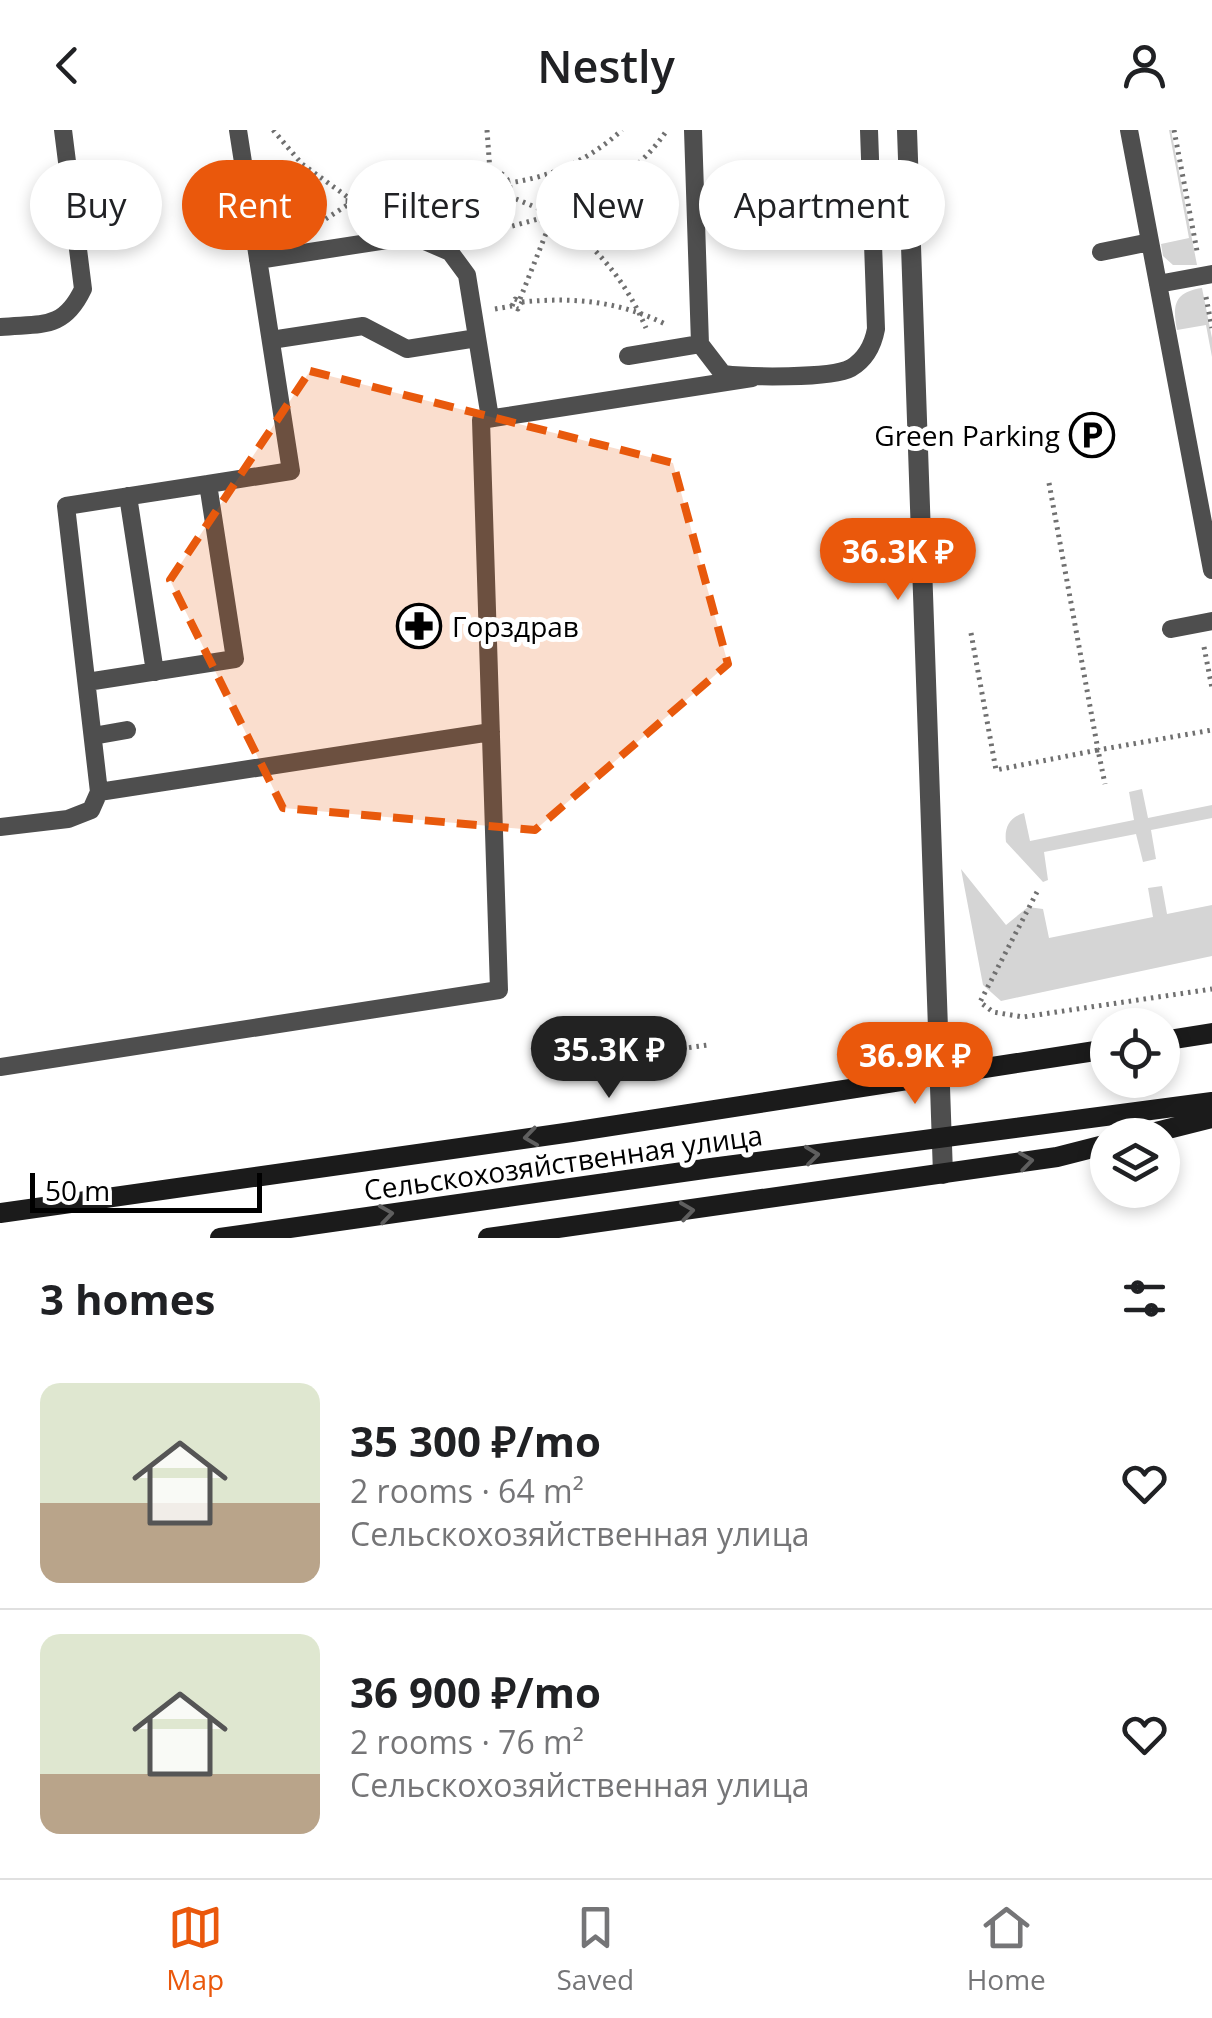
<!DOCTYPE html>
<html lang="en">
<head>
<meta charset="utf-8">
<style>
  :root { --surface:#fff; --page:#f2f2f2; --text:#202124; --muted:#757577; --line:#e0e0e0; --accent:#ea580c }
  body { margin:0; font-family:"Open Sans",sans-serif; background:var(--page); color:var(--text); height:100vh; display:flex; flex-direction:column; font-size:38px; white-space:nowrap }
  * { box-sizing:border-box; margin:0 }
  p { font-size:32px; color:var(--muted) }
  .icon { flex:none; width:55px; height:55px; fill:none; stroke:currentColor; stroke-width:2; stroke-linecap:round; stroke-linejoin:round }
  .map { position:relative; height:1108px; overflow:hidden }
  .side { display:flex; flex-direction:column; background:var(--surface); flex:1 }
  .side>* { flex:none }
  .guide { position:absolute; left:30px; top:30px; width:1152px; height:90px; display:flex; gap:20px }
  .buttons { position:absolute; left:1090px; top:878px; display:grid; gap:20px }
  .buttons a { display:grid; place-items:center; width:90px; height:90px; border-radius:50%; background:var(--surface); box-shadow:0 5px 15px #0003; font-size:50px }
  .scale { position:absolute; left:30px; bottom:25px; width:232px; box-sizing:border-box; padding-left:10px; border:5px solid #000; border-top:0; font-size:28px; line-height:35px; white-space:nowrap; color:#000; -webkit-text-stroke:8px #fff; paint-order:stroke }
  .price { position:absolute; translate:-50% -85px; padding:0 22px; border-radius:35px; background:var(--accent); color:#fff; font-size:32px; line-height:65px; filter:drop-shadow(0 2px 5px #0008) }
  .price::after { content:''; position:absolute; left:50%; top:60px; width:30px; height:22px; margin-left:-15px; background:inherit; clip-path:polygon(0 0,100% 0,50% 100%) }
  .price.current { background:#222; color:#fff }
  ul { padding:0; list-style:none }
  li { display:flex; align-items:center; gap:30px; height:250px; padding:0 40px }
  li+li { border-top:2px solid var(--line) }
  li span { display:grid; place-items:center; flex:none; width:280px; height:200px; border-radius:20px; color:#555 }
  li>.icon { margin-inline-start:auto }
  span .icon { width:120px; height:120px; fill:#fffc; stroke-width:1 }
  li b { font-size:42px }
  h2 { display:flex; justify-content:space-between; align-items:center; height:120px; padding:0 40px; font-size:42px }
  .pill { padding:0 35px; border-radius:45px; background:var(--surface); box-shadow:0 5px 15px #0003; font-size:35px; line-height:90px }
  .pill.current { background:var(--accent); color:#fff }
  header { display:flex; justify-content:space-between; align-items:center; height:130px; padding:0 40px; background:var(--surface); font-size:45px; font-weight:600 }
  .tabs { display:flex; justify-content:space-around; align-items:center; height:140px; border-top:2px solid var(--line); background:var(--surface); font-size:28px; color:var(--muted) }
  .tabs a { display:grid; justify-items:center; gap:5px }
  .tabs .current { color:var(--accent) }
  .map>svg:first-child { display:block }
  .grass { fill:#d5d5d5 }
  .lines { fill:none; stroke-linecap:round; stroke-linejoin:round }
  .path { stroke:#707070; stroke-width:5; stroke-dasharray:2.5 5; stroke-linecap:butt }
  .lane { stroke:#4e4e4e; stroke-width:18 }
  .street { stroke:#4e4e4e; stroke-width:20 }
  .secondary { stroke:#1b1b1b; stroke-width:20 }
  .oneway { stroke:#5f5f5f }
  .marked { fill:#e8590c; fill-opacity:0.2; stroke:#e8590c; stroke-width:8; stroke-dasharray:20 12; stroke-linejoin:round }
  .labels { text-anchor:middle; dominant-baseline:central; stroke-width:10; stroke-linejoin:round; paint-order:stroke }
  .poi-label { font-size:28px; fill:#000; stroke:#fff; text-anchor:end }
  .street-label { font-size:28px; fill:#000; stroke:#fff }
</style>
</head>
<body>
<header><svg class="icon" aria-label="back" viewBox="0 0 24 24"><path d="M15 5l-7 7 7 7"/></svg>Nestly<svg class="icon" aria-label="person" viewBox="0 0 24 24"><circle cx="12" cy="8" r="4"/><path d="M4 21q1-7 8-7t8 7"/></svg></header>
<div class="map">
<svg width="1212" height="1108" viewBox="0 0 1212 1108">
  <rect width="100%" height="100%" fill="#fff"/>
  <path class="grass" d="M 1169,0 L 1171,0 L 1197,135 L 1173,135 L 1163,126 L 1161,114 L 1189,108 Z
    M 1202,158 L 1212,208 L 1212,227 L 1206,195 L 1177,200 C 1172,174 1175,162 1202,158 Z
    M 1142,659 L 1148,688 L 1212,675 L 1212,688 L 1151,700 L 1156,729 L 1143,732 L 1136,704 L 1044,722 L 1048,750 L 1043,752 L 1006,712 C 1004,697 1010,687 1024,683 L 1030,711 L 1134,690 L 1129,662 Z
    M 961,739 L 1006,795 L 1028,777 L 1043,779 L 1049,808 L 1153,787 L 1148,758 L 1162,756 L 1167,784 L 1212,775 L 1212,826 L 1001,871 L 983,855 Z"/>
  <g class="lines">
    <path class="path" d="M 273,0 L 302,34 L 349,68
      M 487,0 L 490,41
      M 1174,0 L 1197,121
      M474 59a18 18 0 1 1 36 0a18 18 0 1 1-36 0Z
      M 508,53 C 552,47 589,30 622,0
      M348 71a10 10 0 1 1 20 0a10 10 0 1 1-20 0Z
      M 509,66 L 542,80
      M 367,67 C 404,57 437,54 475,57
      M540 85a12 12 0 1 1 24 0a12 12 0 1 1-24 0Z
      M 366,76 L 386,84
      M 563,81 C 604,62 642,38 667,0
      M 562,92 C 601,121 627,154 646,198
      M 313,97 L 349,74
      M 460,100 L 505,98 L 542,88
      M 473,116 L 486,76
      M 1206,167 L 1212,198
      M 515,169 L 522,172 L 518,179 L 512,176 Z
      M 520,169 L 549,96
      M 522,172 C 573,167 619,171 665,194
      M 495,179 L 512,176
      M 1049,353 L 1098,620 L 1212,600
      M 971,503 L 996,640 L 1098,620 L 1105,654
      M 1204,517 L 1212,558
      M 1037,762 L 980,872 L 993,882 L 1023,887 L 1212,859
      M 609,950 L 606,929 L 708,915"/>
    <path class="lane" d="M 693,0 L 700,214 L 723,244 C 747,247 831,249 851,238 C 866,229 873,215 876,199 L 869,0
      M 1129,0 L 1212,440
      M 1101,122 L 1150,112
      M 258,130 L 413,106 L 450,122 L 467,145 L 490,288
      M 1158,154 L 1212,144
      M 0,197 C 41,193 63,201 83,159 L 63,0
      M 271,210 L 363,196 L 407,219 L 477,208
      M 628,226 L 700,214
      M 208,354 L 291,341 L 238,0
      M 128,366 L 155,542
      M 1171,499 L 1212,491
      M 93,606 L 127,600
      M 99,662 L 491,602
      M 0,697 L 68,689 L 91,680 L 99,662 L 66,376 L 208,354 L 235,529 L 87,552
      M 0,937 L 499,860 L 481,290 L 752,248"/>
    <path class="street" d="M 907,0 L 943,1044"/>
    <path class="secondary" d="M 1162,911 L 1212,903
      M 1144,1005 L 1212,988
      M 0,1083 L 572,1002 L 1108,919
      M 220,1108 L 711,1038 L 1212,972
      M 488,1108 L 1057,1027 L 1108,1014"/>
  </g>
  <defs><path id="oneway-chevron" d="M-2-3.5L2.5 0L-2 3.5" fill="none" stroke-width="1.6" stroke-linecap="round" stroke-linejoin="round" transform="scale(2.5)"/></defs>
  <g class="oneway">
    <use href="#oneway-chevron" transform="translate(531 1007) rotate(172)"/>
    <use href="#oneway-chevron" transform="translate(812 1025) rotate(-7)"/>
    <use href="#oneway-chevron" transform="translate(1026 1031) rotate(-8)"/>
    <use href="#oneway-chevron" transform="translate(687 1081) rotate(-8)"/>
    <use href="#oneway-chevron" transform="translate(386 1084) rotate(-8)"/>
  </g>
  <path class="marked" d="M 310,241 L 673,333 L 728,534 L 535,700 L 283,678 L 170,450 Z"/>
  <defs>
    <symbol id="parking-ring" viewBox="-11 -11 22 22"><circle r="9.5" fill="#fff" stroke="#000" stroke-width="1.5"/><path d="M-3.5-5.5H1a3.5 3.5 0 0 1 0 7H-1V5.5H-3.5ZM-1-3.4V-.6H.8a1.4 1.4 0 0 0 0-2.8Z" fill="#000"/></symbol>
    <symbol id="pharmacy-ring" viewBox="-11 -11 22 22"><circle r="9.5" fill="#fff" stroke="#000" stroke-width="1.5"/><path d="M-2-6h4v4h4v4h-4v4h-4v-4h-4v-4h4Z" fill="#000"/></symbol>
  </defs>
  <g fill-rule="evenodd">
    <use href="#parking-ring" x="1067" y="280" width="50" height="50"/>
    <use href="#pharmacy-ring" x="394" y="471" width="50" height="50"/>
  </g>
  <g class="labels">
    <g class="poi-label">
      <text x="1060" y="305">Green Parking</text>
      <text x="452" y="496" text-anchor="start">Горздрав</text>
    </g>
    <g class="street-label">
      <text transform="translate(563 1032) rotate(-8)">Сельскохозяйственная улица</text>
    </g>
  </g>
</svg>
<div class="buttons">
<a><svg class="icon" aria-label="locate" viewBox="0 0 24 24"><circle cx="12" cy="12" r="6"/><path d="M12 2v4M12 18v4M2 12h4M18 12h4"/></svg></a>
<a><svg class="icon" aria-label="layers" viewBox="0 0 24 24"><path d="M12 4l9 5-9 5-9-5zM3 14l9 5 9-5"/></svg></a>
</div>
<div class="scale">50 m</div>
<b class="price" style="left:898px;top:473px">36.3K ₽</b>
<b class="price current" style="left:609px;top:971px">35.3K ₽</b>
<b class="price" style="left:915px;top:977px">36.9K ₽</b>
<div class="guide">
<a class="pill">Buy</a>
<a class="pill current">Rent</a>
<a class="pill">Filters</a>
<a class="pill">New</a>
<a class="pill">Apartment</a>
</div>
</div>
<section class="side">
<h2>3 homes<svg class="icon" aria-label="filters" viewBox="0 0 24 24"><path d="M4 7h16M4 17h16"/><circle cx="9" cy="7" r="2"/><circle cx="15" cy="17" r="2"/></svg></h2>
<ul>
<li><span style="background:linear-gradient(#dfe7d0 60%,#b9a48a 0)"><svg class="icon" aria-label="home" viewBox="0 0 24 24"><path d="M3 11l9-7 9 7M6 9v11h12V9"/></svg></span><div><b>35 300 ₽/mo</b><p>2 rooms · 64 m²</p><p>Сельскохозяйственная улица</p></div><svg class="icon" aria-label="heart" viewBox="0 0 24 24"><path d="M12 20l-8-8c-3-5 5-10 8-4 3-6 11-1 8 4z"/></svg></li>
<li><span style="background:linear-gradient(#dfe7d0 70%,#b9a48a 0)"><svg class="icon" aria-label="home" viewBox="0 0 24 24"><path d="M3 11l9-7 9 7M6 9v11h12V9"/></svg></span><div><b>36 900 ₽/mo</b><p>2 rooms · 76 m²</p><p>Сельскохозяйственная улица</p></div><svg class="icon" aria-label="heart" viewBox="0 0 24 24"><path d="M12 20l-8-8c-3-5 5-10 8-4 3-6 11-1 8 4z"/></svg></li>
</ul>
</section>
<nav class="tabs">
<a class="current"><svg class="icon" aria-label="map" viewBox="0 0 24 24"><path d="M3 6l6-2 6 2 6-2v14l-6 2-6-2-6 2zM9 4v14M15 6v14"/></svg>Map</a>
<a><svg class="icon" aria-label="saved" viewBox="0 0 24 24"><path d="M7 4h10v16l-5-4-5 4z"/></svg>Saved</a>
<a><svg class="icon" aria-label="home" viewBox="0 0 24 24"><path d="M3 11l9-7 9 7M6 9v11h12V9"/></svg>Home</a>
</nav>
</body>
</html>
